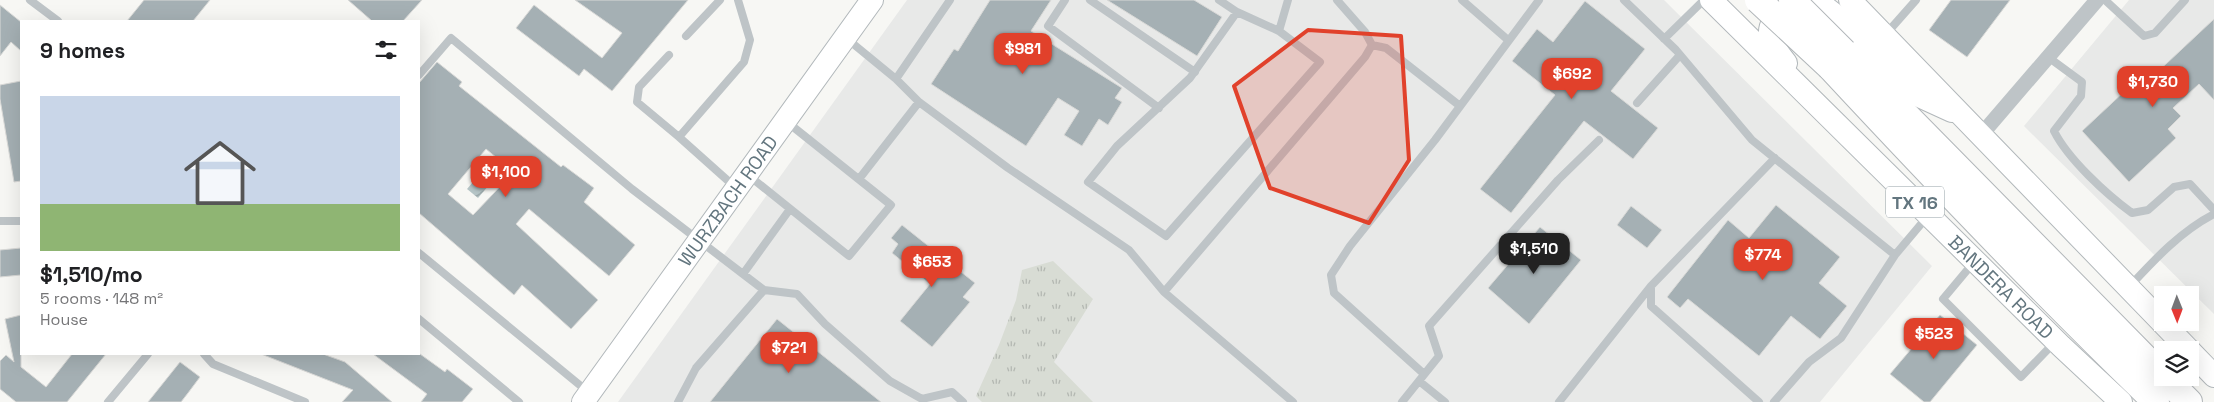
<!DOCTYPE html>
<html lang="en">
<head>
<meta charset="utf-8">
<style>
  :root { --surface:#fff; --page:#f2f2f2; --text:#202124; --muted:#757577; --line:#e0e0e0; --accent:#e1412b }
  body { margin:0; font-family:"Space Grotesk",sans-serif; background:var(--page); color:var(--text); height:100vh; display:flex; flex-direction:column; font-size:19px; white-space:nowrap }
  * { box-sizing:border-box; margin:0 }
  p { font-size:16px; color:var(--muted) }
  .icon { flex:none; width:28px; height:28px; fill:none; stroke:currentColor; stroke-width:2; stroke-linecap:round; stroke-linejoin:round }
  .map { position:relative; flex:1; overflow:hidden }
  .drawer { position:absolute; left:20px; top:20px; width:400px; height:335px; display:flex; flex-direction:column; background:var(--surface); border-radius:0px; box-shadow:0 5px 20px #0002 }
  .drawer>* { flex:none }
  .needle { width:32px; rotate:179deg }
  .tools { position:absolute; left:2154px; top:286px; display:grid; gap:10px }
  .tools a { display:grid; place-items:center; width:45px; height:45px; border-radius:0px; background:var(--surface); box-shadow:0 5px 20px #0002; font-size:25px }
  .price { position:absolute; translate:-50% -42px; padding:0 11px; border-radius:10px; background:var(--accent); color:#fff; font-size:16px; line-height:32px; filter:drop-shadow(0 1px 2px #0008) }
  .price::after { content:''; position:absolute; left:50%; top:30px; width:15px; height:11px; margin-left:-8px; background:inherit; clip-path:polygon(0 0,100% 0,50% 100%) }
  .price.on { background:#222; color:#fff }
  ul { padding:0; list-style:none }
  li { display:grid; align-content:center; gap:10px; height:265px; padding:0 20px }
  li+li { border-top:1px solid var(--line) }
  li span { display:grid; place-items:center; height:155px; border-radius:0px; color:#555 }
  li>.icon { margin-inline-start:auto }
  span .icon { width:90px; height:90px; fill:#fffc; stroke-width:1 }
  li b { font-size:21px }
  h2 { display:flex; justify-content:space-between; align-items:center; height:60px; padding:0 20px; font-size:21px }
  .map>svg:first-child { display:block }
  .built { fill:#e8e9e8 }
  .grass { fill:url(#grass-tufts) }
  .water { fill:url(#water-waves) }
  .building { fill:#a5b0b4; stroke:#d9d9d7; fill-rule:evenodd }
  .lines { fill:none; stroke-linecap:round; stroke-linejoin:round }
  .primary-casing { stroke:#b2b8bb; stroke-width:24 }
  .motorway-casing { stroke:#b2b7ba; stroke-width:28 }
  .service { stroke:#bec4c7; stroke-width:8 }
  .minor { stroke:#bec4c7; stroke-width:15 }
  .primary { stroke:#fff; stroke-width:22 }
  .motorway { stroke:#fff; stroke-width:26 }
  .motorway-bridge-casing { stroke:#b2b7ba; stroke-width:28; stroke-linecap:butt }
  .motorway-bridge { stroke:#fff; stroke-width:26 }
  .marked { fill:#e1412b; fill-opacity:0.2; stroke:#e1412b; stroke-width:4; stroke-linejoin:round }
  .labels { text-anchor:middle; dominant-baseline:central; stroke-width:5; stroke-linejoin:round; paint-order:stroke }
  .shield { fill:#fff; stroke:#929fa5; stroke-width:1 }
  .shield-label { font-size:18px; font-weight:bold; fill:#63767f }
  .street-label { font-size:19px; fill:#63767f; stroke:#fff }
</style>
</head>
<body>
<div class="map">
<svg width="2214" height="402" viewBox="0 0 2214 402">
  <defs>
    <pattern id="grass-tufts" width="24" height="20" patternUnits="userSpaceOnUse" patternTransform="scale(1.25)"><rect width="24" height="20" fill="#d8dcd4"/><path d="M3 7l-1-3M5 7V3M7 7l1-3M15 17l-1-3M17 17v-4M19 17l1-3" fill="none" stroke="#b3b7b1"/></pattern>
    <pattern id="water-waves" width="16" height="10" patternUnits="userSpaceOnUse" patternTransform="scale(1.25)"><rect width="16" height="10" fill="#b5c4c6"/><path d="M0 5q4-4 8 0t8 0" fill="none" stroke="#97a4a6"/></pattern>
  </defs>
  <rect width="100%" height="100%" fill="#f7f7f4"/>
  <path class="built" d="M 907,0 L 1664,0 L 1932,266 L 1820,402 L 618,402 Z
    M 2129,0 L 2214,0 L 2214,314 L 2024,126 Z"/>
  <path class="grass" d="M 1053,261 L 1093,299 L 1054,362 L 1093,402 L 982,402 L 976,396 L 999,345 L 1016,300 L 1022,270 Z"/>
  <path class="water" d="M 484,169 L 495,178 L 478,198 L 467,189 Z"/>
  <path class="building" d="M 144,0 L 210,0 L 193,21 L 127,21 Z
    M 348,0 L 422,0 L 403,21 L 372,21 Z
    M 575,0 L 688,0 L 612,91 L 584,69 L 579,76 L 516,28 L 534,5 L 602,58 L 622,33 Z
    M 990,0 L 1051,0 L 1031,31 L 1122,88 L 1115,98 L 1122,102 L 1108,125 L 1099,119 L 1082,146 L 1064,135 L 1079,111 L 1058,98 L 1026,146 L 931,84 L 954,49 L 958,51 Z
    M 1107,0 L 1194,0 L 1222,17 L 1197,56 Z
    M 1951,0 L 2010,0 L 1967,57 L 1929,30 Z
    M 1585,1 L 1645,49 L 1611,91 L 1658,128 L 1633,159 L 1584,121 L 1511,213 L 1480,189 L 1555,95 L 1512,61 L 1537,29 L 1553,42 Z
    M 0,5 L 21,22 L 21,51 L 11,42 L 0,56 Z
    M 2214,19 L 2214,100 L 2199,84 L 2173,108 L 2181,116 L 2168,129 L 2176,138 L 2129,182 L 2082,131 L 2128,88 L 2134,94 Z
    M 437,62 L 462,82 L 459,86 L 561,167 L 563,165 L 594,188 L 584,202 L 635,245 L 609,276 L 529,209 L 516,224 L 598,300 L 571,329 L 522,285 L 514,295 L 419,213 L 419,83 ZM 486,149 L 514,172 L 473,215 L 448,194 Z
    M 21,81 L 21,181 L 14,182 L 0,99 L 0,85 Z
    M 1776,205 L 1840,257 L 1819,283 L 1847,306 L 1820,339 L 1791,316 L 1759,356 L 1688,299 L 1680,308 L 1667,297 L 1728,220 L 1749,238 Z
    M 1631,206 L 1662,230 L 1647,248 L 1617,225 Z
    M 902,225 L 975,283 L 963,297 L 970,302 L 932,347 L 900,321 L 930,284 L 892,253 L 898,244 L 891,238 Z
    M 1540,227 L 1581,260 L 1529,324 L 1488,288 Z
    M 21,248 L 21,275 L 0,277 L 0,250 Z
    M 21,315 L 21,367 L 46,387 L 72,354 L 106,354 L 67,402 L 16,402 L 0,389 L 0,361 L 6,355 L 14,362 L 5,319 Z
    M 1940,315 L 1977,345 L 1930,402 L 1924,402 L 1890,374 Z
    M 777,319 L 881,402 L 710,402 Z
    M 261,354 L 323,354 L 345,362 L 392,402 L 342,402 L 353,390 Z
    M 373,354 L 420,354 L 445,372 L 447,369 L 473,389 L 462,402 L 421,402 L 427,394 Z
    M 180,362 L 200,377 L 188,393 L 181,402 L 148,402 Z"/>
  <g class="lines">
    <defs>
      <g id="primary">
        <path id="s1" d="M 1711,0 L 2061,346 L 2121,402"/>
        <path d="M 1816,0 L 1835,15 L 1886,62 L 1917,95 L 1952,111"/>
        <path d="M 1850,0 L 2189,350"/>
        <path d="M 1786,63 C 1766,38 1763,29 1786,5"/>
        <path d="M 2190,351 L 2214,376"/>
        <path id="s2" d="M 583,402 L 872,0"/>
      </g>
      <path id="motorway" d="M 1844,52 L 2162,375
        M 1830,67 C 1936,181 2044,294 2156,402
        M 2165,378 L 2189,402"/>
    </defs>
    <use href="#primary" class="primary-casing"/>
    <use href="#motorway" class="motorway-casing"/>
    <path class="service" d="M 30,0 L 58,21
      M 1065,0 L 1048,26 L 1159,108
      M 1090,0 L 1195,72
      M 1219,0 L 1237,12 L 1190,78 L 1117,146 L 1088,182 L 1166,236 L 1320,62 L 1279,31 L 1288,0
      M 1462,0 L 1508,40
      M 1624,0 L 1676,50 L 1752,140 L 1895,255
      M 2105,0 L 2144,36 L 2155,33 L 2185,0
      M 1237,12 L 1279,31
      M 1886,34 L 1916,0
      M 686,36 L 720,0
      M 846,38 L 896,79 L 919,102 L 1008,168 L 1129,250 L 1164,292 L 1293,402
      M 1664,39 L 1704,0
      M 1372,45 L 1386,48 L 1460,106
      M 669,55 L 639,87 L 637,102 L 679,137
      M 2048,57 L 2082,82 L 2081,96 L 2054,131 C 2068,159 2106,194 2132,213 L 2148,210 L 2174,187 L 2190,184 L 2214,210
      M 419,75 L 451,38 L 632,189 L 743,274 L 790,209
      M 896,79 L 950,0
      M 1637,103 L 1680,55
      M 748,175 L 849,256 L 891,205 L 787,122
      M 859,179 L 919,102
      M 735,187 L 679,137 L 744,62 L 750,40 L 738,0
      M 0,221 L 21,221
      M 419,253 L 587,391
      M 1974,262 L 1943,299 L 2021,377 L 2054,343
      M 743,274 L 764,290 L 797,294 L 825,324 L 890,381 L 922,399 L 952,392 L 963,402
      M 2130,286 C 2155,259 2181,231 2214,214
      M 1164,292 L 1365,57 L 1372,45 L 1365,32 L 1337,0
      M 419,319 L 519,402
      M 204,354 L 213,364 L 305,402
      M 1424,374 L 1334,293 L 1331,275 L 1350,246 L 1435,140 L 1539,0
      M 1419,381 L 1445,402
      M 108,402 L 148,354
      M 678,402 L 696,368 L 764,290
      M 1402,402 L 1439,356 L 1429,326 L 1558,180 L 1599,140
      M 1559,402 L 1651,286
      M 1759,402 L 1651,306 L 1651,286 L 1775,158
      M 1774,402 L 1809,362 L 1841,338 L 1895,255 L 1927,217"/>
    <path class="minor" d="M 1981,135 L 2097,0"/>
    <use href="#primary" class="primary"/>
    <use href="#motorway" class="motorway"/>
    <defs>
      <path id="motorway-bridge" d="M 1758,0 L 1830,67
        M 1792,0 L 1844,52"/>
    </defs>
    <use href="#motorway-bridge" class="motorway-bridge-casing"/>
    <use href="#motorway-bridge" class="motorway-bridge"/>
  </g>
  <path class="marked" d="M 1308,30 L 1401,36 L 1409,160 L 1369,223 L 1270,188 L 1234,86 Z"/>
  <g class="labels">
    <rect class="shield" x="1886" y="186.5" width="58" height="31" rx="4"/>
    <g class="shield-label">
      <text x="1915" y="202">TX 16</text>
    </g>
    <g class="street-label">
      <text stroke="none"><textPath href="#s2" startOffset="248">WURZBACH ROAD</textPath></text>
      <text stroke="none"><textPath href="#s1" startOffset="408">BANDERA ROAD</textPath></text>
    </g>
  </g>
</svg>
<div class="tools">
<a><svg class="needle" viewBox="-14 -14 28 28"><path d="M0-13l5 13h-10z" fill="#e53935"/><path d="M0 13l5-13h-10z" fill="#757577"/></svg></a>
<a><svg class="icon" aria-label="layers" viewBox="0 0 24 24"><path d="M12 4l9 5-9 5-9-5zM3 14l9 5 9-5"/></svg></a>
</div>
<b class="price" style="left:1023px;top:75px">$981</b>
<b class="price" style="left:1572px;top:100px">$692</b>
<b class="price" style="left:2153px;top:108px">$1,730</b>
<b class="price" style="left:506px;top:198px">$1,100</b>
<b class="price on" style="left:1534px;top:275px">$1,510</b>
<b class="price" style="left:1763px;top:281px">$774</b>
<b class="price" style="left:932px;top:288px">$653</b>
<b class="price" style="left:1934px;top:360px">$523</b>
<b class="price" style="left:789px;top:374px">$721</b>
<section class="drawer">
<h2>9 homes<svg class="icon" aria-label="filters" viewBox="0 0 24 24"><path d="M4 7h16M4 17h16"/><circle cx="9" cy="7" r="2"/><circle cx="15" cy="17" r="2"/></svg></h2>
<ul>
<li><span style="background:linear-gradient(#c9d6e8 70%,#8fb573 0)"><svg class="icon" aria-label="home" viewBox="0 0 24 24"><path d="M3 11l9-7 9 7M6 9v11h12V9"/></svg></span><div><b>$1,510/mo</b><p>5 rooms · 148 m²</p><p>House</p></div></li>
</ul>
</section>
</div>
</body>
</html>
